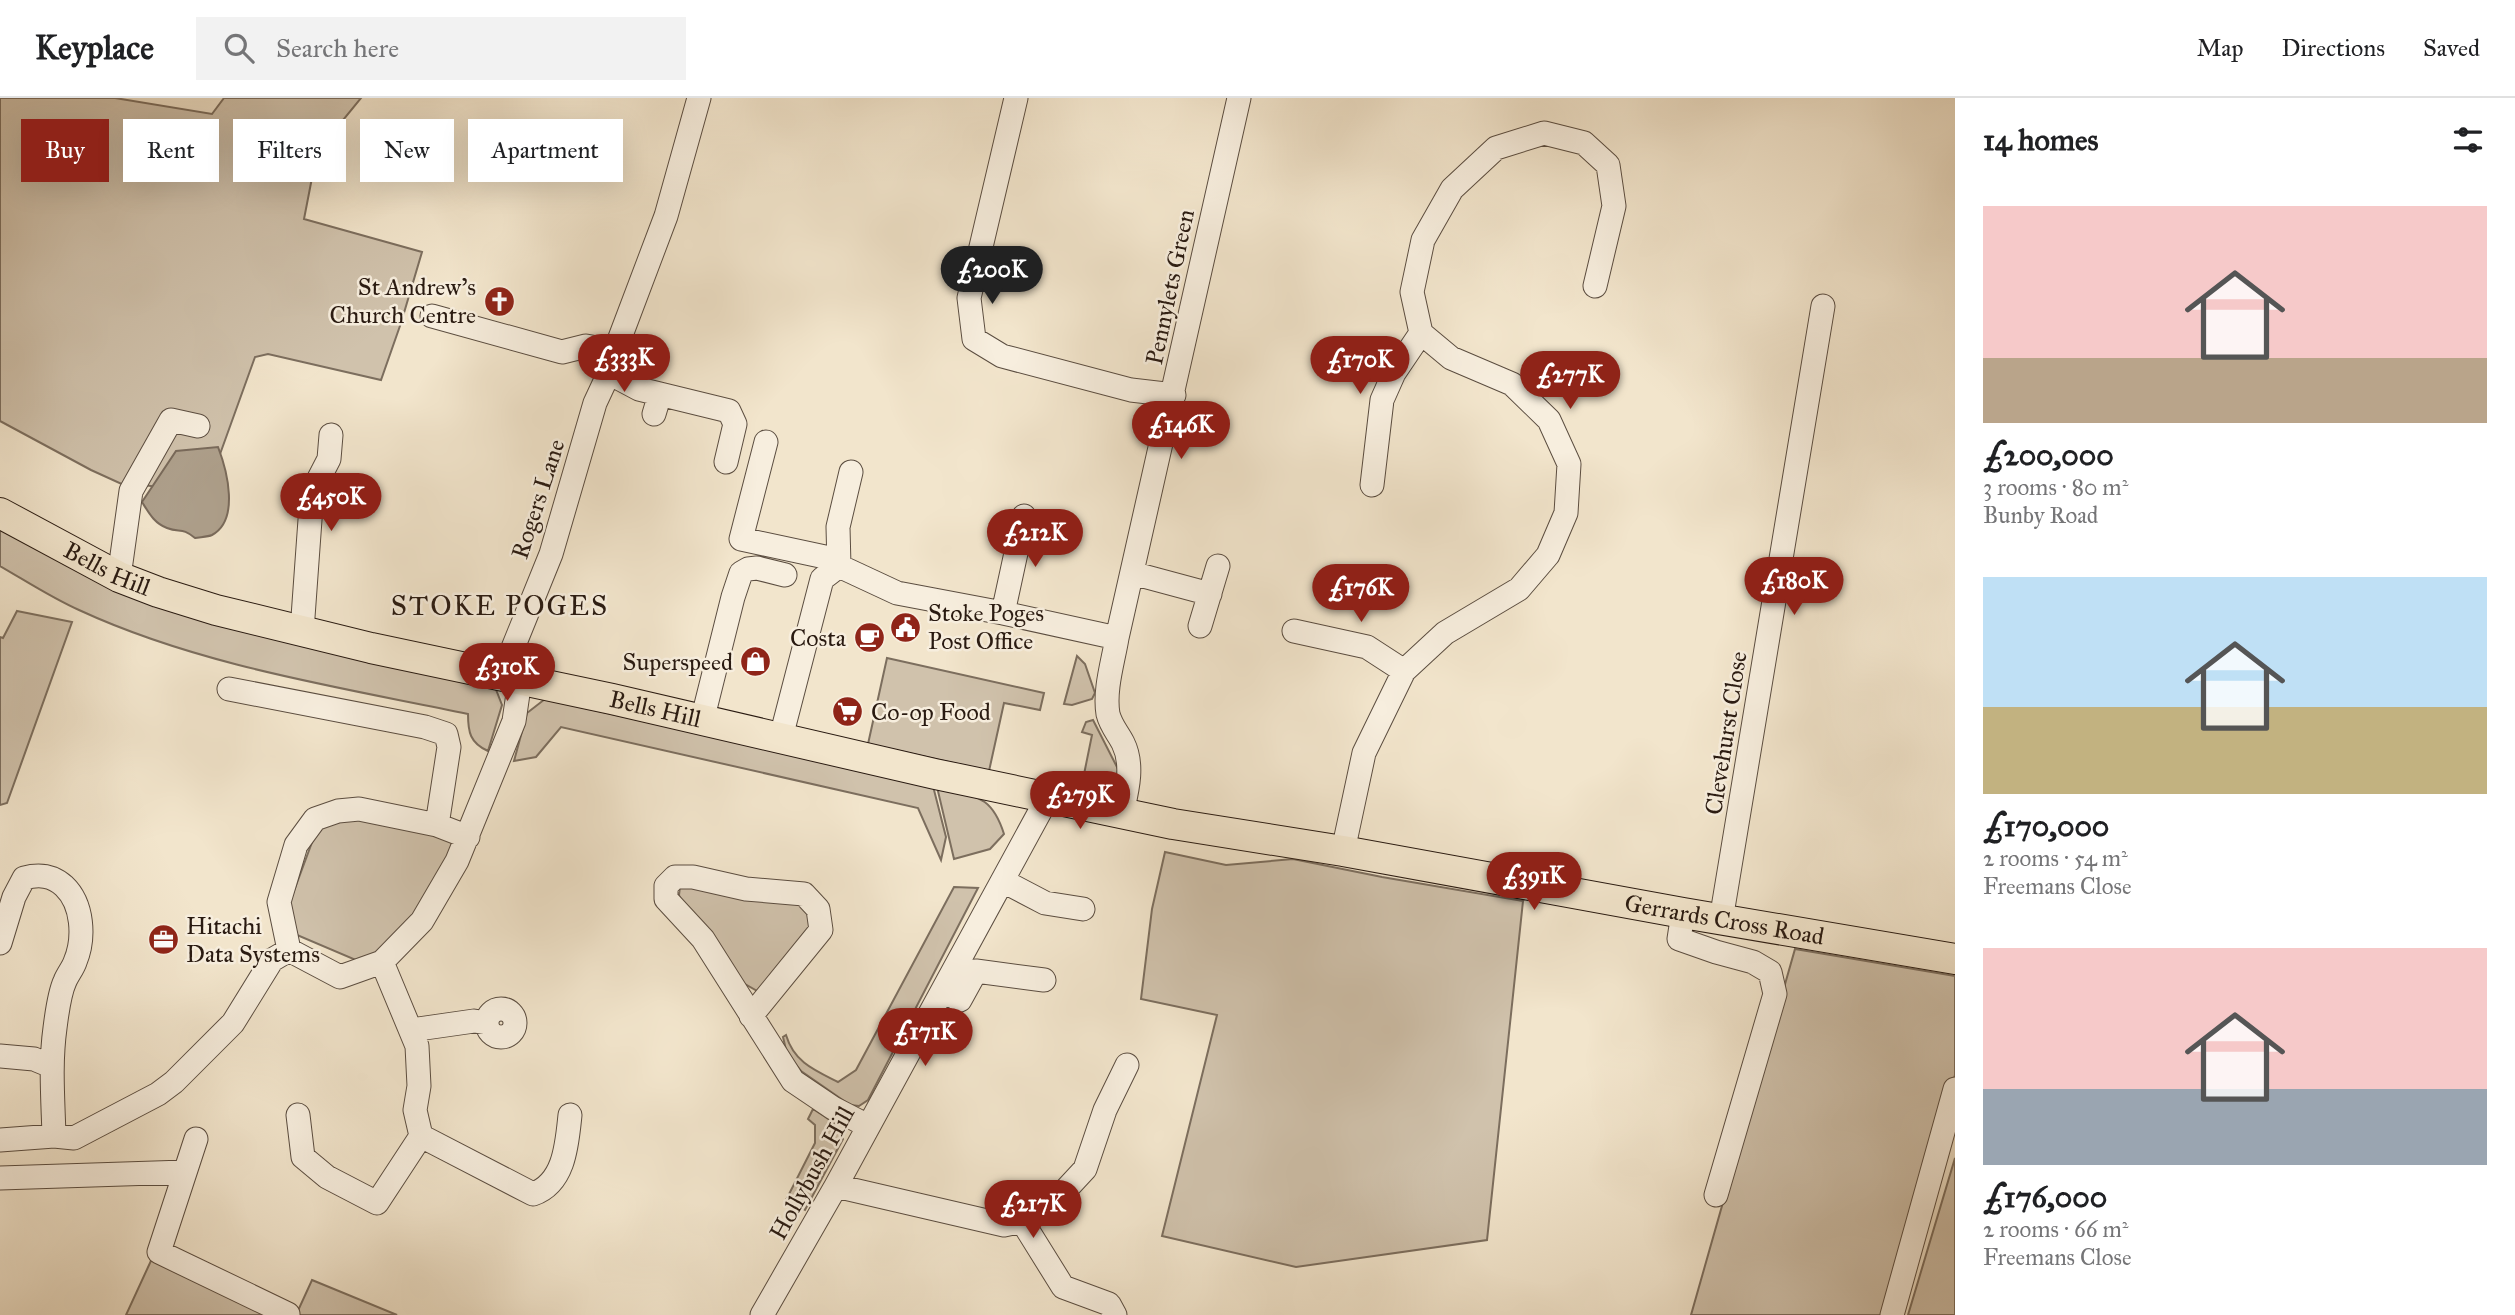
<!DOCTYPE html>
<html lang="en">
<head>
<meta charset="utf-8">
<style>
  :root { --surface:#fff; --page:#f2f2f2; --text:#202124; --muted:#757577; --line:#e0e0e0; --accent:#8f2418 }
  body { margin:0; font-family:"IM FELL Great Primer",serif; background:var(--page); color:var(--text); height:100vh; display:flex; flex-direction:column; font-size:26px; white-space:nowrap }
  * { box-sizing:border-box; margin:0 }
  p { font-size:23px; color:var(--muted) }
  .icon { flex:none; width:38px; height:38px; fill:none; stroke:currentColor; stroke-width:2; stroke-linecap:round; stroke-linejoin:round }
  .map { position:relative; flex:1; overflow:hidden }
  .side { display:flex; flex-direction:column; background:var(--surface); width:560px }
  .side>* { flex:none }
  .banner { position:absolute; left:21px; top:21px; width:665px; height:63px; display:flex; gap:14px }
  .price { position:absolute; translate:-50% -60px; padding:0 16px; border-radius:24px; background:var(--accent); color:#fff; font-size:23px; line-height:46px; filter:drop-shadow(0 2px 4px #0008) }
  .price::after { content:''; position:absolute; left:50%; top:42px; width:21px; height:16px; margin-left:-10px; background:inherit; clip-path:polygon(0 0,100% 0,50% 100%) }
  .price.active { background:#222; color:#fff }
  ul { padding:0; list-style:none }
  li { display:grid; align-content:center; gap:14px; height:371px; padding:0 28px }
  li span { display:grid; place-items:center; height:217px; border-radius:0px; color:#555 }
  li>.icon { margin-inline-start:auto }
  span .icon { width:126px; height:126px; fill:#fffc; stroke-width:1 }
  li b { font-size:30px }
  h2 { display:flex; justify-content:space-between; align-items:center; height:84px; padding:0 28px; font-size:30px }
  .chip { padding:0 24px; border-radius:0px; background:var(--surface); box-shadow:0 7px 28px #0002; font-size:24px; line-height:63px }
  .chip.active { background:var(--accent); color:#fff }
  header { display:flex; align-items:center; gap:42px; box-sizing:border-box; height:98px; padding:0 35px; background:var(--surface); border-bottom:2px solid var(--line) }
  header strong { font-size:33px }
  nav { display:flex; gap:38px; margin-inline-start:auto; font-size:24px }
  .search { width:490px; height:63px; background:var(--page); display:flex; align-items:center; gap:18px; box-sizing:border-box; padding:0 24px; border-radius:0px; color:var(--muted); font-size:26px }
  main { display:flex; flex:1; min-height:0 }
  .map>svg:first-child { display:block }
  .green { fill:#d0c2ac; stroke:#7c6e5e; stroke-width:2 }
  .water { fill:#aea08c; stroke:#796a5b; stroke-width:2 }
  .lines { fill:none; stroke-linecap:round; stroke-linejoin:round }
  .minor-casing { stroke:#5b4d40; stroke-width:25 }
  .major-casing { stroke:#291a11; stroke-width:32 }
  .minor { stroke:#f7eede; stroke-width:23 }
  .major { stroke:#f2e5cc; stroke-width:30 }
  .labels { text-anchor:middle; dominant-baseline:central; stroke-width:5; stroke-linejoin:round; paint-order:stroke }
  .poi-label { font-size:24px; fill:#291a11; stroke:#f7eede; text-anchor:end }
  .street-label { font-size:24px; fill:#291a11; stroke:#f7eede }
  .quarter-label { font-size:28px; letter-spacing:2px; fill:#291a11; stroke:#f7eede }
</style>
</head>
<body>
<header>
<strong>Keyplace</strong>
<div class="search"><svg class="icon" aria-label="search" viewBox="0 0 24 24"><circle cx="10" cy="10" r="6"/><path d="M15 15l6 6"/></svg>Search here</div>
<nav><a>Map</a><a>Directions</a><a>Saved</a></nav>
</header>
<main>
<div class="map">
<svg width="1955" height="1217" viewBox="0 0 1955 1217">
  <rect width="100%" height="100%" fill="#f2e5cc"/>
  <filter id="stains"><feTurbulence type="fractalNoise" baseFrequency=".00286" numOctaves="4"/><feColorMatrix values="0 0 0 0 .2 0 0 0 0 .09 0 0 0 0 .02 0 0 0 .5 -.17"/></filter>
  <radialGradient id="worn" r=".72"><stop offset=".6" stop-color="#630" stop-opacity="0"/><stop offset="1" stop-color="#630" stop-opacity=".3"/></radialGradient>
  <path class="green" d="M 0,0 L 115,0 L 212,16 L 224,0 L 361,0 L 317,54 L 304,121 L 422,154 L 401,225 L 381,282 L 268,256 L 255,259 L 206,395 L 143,387 L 126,388 L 91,372 L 0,323 Z
    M 0,426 L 115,490 L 495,589 L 502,607 L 488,653 C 470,645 468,634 468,616 C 339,589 200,568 79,512 C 52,500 26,483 0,468 Z
    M 17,513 L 72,524 L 7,705 L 0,707 L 0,539 L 3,540 Z
    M 1077,558 L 1085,566 L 1095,595 L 1092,601 L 1072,607 L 1064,606 Z
    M 887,560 L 1044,595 L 1040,612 L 1004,605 L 989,673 L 868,646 Z
    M 545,601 L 933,688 L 946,739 L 941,762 L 918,710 L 561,629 L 536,659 L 514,663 L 527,615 Z
    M 1093,622 L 1118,671 L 1117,682 L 1084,693 L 1081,691 L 1092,637 L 1082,634 L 1086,624 Z
    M 937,689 C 974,699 991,695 1004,736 L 990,751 L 954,761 Z
    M 356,720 L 438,737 L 451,744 L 454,757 L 413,822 L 387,852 L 358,863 L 297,837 L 288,809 L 314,739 L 324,728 Z
    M 1165,754 L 1226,767 L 1293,761 L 1382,779 L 1523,803 L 1487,1142 L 1296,1169 L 1162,1138 L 1217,917 L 1141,901 L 1152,811 Z
    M 689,783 L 804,805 L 815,834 L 759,894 L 738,882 L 682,807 L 679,797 L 680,789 Z
    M 954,789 L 978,790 L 868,1002 L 859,1008 L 850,1007 L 801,973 L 787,956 L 783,939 L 786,937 C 794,964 814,972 838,984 L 856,972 Z
    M 1795,851 L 1955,878 L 1955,977 L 1884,1217 L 1691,1217 Z
    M 813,1011 C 825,1019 840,1026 843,1041 L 805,1112 L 786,1102 L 815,1045 L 815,1027 L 808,1021 Z
    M 1955,1060 L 1955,1217 L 1908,1217 Z
    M 155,1154 L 276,1217 L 126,1217 Z
    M 312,1182 L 397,1217 L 296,1217 Z"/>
  <path class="water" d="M 218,349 C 227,372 240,422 212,437 C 208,439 199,439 195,440 C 182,429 180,435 167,430 C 154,425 149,415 142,404 L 176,353 Z"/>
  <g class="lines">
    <defs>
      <path id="minor" d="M 1016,0 L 969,200 L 974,241 L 1002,258 L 1131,292 L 1174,297
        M 432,218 L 562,254 L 586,248 L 615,253
        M 609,275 L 639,291 L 729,313 L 735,326 L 726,364
        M 654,316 L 660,296
        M 766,344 L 741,441 L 839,462
        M 851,374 L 838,429 L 839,468 L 897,495 L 1003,515 L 1117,540
        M 1372,387 L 1382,302 L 1394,275 L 1421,235
        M 1132,475 L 1210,496
        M 119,479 L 131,393 L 171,322 L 198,328
        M 1003,515 L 1024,418
        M 1200,528 L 1218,468
        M 302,533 L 312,394 L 329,361 L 331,337
        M 1294,533 L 1367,549 L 1404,573
        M 502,577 L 551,456 L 595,305 L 609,275 L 615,253 L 666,118 L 699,0
        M 229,591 L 425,629 L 446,636 L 449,649 L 437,727
        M 702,623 L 733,499 L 741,475 L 748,471 L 757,470 L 785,477
        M 781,639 L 822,481 L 839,468
        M 1122,715 C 1127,693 1134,667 1123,645 C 1118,635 1111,628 1108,616 C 1104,592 1113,564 1117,540 L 1239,0
        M 1343,753 L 1364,655 L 1404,573 L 1445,535 L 1519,491 L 1548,457 L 1566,415 L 1569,366 L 1549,322 L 1512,286 L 1451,260 L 1421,235 L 1412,194 L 1423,142 L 1452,91 L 1496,50 L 1544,35 L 1584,45 L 1608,67 L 1614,108 L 1595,188
        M 1003,783 L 1045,805 L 1083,811
        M 1683,815 L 1679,841 L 1716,854 L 1753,864 L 1770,874 L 1775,896 L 1716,1097
        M 1721,822 L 1823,208
        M 0,845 L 14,799 L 24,780 C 39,776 52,777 64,788 C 83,806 85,840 75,864 C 73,870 68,876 65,883 C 59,896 57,915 55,930 C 50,966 53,1002 54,1038
        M 289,852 L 279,804 L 296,747 L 315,721 L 338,713 L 359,711 L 437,727 L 468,739
        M 382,864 L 422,823 L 457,763 L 514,623 L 520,582
        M 943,893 L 960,902 L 976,873 L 1044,882
        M487 925a14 14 0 1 1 28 0a14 14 0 1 1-28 0Z
        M 751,918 L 821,832 L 818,811 L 804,796 L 746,791 L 693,779 L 675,779 L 666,788 L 666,801 L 703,841 L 793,983 L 833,1010 L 868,1028
        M 411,932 L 474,923 L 487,925
        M 0,958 L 34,961 L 51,968
        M 298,1017 L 303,1059 L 327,1079 L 377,1105 L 421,1038
        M 196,1041 L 159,1154 L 288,1216
        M 0,1042 L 54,1038 L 74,1040 L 158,996 L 174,984 L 233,925 L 272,862 L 289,852 L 340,879 L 382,864 L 417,948 L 419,988 L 415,1012 L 421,1038 L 533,1096 C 565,1085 567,1045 570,1017
        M 0,1080 L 185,1074
        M 836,1088 L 1004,1127 L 1022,1123 L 1059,1099 L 1085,1071 L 1105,1012 L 1127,967
        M 1022,1123 L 1063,1189 L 1109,1206 L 1115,1217
        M 762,1217 L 836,1088 L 1048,699
        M 1892,1217 L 1955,991"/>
      <g id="major">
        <path id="s1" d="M 0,415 L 119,479 L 158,494 L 216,512 L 371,550 L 612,601 L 935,676 L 1173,726 L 1343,753 L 1683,815 L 1955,861"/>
      </g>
    </defs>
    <use href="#minor" class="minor-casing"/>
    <use href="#major" class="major-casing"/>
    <use href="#minor" class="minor"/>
    <use href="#major" class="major"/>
  </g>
  <defs>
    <symbol id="church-disc" viewBox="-11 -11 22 22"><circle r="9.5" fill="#8f2418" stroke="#f7eede"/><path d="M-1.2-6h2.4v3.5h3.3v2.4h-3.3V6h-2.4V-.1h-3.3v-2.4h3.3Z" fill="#fff"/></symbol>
    <symbol id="civic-disc" viewBox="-11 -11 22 22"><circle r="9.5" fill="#8f2418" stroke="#f7eede"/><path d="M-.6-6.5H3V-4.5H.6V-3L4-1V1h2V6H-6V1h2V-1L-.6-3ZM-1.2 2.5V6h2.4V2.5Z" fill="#fff"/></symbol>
    <symbol id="cafe-disc" viewBox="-11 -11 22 22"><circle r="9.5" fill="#8f2418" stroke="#f7eede"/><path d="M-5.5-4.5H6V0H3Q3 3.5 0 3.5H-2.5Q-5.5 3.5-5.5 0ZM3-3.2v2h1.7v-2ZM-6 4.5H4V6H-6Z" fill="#fff"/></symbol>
    <symbol id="shop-disc" viewBox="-11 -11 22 22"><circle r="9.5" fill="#8f2418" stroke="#f7eede"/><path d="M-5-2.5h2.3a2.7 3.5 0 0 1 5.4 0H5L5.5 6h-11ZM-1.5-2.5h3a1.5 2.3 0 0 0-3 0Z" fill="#fff"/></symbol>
    <symbol id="supermarket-disc" viewBox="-11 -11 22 22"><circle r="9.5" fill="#8f2418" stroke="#f7eede"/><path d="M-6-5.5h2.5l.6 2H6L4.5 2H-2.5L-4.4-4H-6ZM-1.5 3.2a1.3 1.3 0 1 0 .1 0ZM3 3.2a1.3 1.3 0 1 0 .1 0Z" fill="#fff"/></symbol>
    <symbol id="office-disc" viewBox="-11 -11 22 22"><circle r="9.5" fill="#8f2418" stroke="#f7eede"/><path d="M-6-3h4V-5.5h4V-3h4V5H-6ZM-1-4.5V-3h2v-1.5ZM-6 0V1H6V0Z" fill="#fff"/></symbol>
  </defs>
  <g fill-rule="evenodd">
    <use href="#church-disc" x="482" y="186" width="35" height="35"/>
    <use href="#civic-disc" x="888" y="512" width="35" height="35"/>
    <use href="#cafe-disc" x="852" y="522" width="35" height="35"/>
    <use href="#shop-disc" x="738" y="546" width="35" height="35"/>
    <use href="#supermarket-disc" x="830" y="596" width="35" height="35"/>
    <use href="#office-disc" x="146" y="824" width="35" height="35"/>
  </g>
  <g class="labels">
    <g class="poi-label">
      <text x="476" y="189">St Andrew's<tspan x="476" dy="28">Church Centre</tspan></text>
      <text x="928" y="515" text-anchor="start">Stoke Poges<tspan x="928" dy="28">Post Office</tspan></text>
      <text x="846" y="540">Costa</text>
      <text x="733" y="564">Superspeed</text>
      <text x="871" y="614" text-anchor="start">Co-op Food</text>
      <text x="186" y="828" text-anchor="start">Hitachi<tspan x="186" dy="28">Data Systems</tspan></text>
    </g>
    <g class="street-label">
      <text transform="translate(1170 189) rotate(-78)">Pennylets Green</text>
      <text transform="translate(538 401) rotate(-72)">Rogers Lane</text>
      <text stroke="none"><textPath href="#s1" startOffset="121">Bells Hill</textPath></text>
      <text stroke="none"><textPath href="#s1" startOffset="688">Bells Hill</textPath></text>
      <text transform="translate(1726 635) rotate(-81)">Clevehurst Close</text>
      <text stroke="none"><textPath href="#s1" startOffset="1778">Gerrards Cross Road</textPath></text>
      <text transform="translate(812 1075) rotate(-61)">Hollybush Hill</text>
    </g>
    <g class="quarter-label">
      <text x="500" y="507">STOKE POGES</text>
    </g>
  </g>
  <rect width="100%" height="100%" filter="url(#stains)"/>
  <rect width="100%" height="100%" fill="url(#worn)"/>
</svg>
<b class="price active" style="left:992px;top:208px">£200K</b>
<b class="price" style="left:624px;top:296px">£333K</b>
<b class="price" style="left:1360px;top:298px">£170K</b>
<b class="price" style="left:1570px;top:313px">£277K</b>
<b class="price" style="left:1181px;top:363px">£146K</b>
<b class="price" style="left:331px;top:435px">£450K</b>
<b class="price" style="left:1035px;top:471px">£212K</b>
<b class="price" style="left:1794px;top:519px">£180K</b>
<b class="price" style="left:1361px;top:526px">£176K</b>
<b class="price" style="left:507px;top:605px">£310K</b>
<b class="price" style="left:1080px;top:733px">£279K</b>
<b class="price" style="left:1534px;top:814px">£391K</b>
<b class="price" style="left:925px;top:970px">£171K</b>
<b class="price" style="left:1033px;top:1142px">£217K</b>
<div class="banner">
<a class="chip active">Buy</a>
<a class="chip">Rent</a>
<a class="chip">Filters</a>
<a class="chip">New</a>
<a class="chip">Apartment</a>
</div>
</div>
<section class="side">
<h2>14 homes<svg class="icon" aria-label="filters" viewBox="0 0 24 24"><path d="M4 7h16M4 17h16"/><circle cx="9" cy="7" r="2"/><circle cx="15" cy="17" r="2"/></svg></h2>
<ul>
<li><span style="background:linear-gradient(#f6c9c9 70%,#b9a48a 0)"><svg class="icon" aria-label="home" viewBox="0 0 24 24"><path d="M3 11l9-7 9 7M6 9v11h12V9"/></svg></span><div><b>£200,000</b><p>3 rooms · 80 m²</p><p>Bunby Road</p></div></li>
<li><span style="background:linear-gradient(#bfe0f5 60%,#c2b280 0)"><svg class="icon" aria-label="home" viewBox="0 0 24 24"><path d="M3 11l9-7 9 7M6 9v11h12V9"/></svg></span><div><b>£170,000</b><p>2 rooms · 54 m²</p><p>Freemans Close</p></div></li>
<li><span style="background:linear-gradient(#f6c9c9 65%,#9aa5b1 0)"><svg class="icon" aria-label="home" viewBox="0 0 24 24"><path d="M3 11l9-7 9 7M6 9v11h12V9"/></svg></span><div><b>£176,000</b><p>2 rooms · 66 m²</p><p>Freemans Close</p></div></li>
</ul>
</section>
</main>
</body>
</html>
